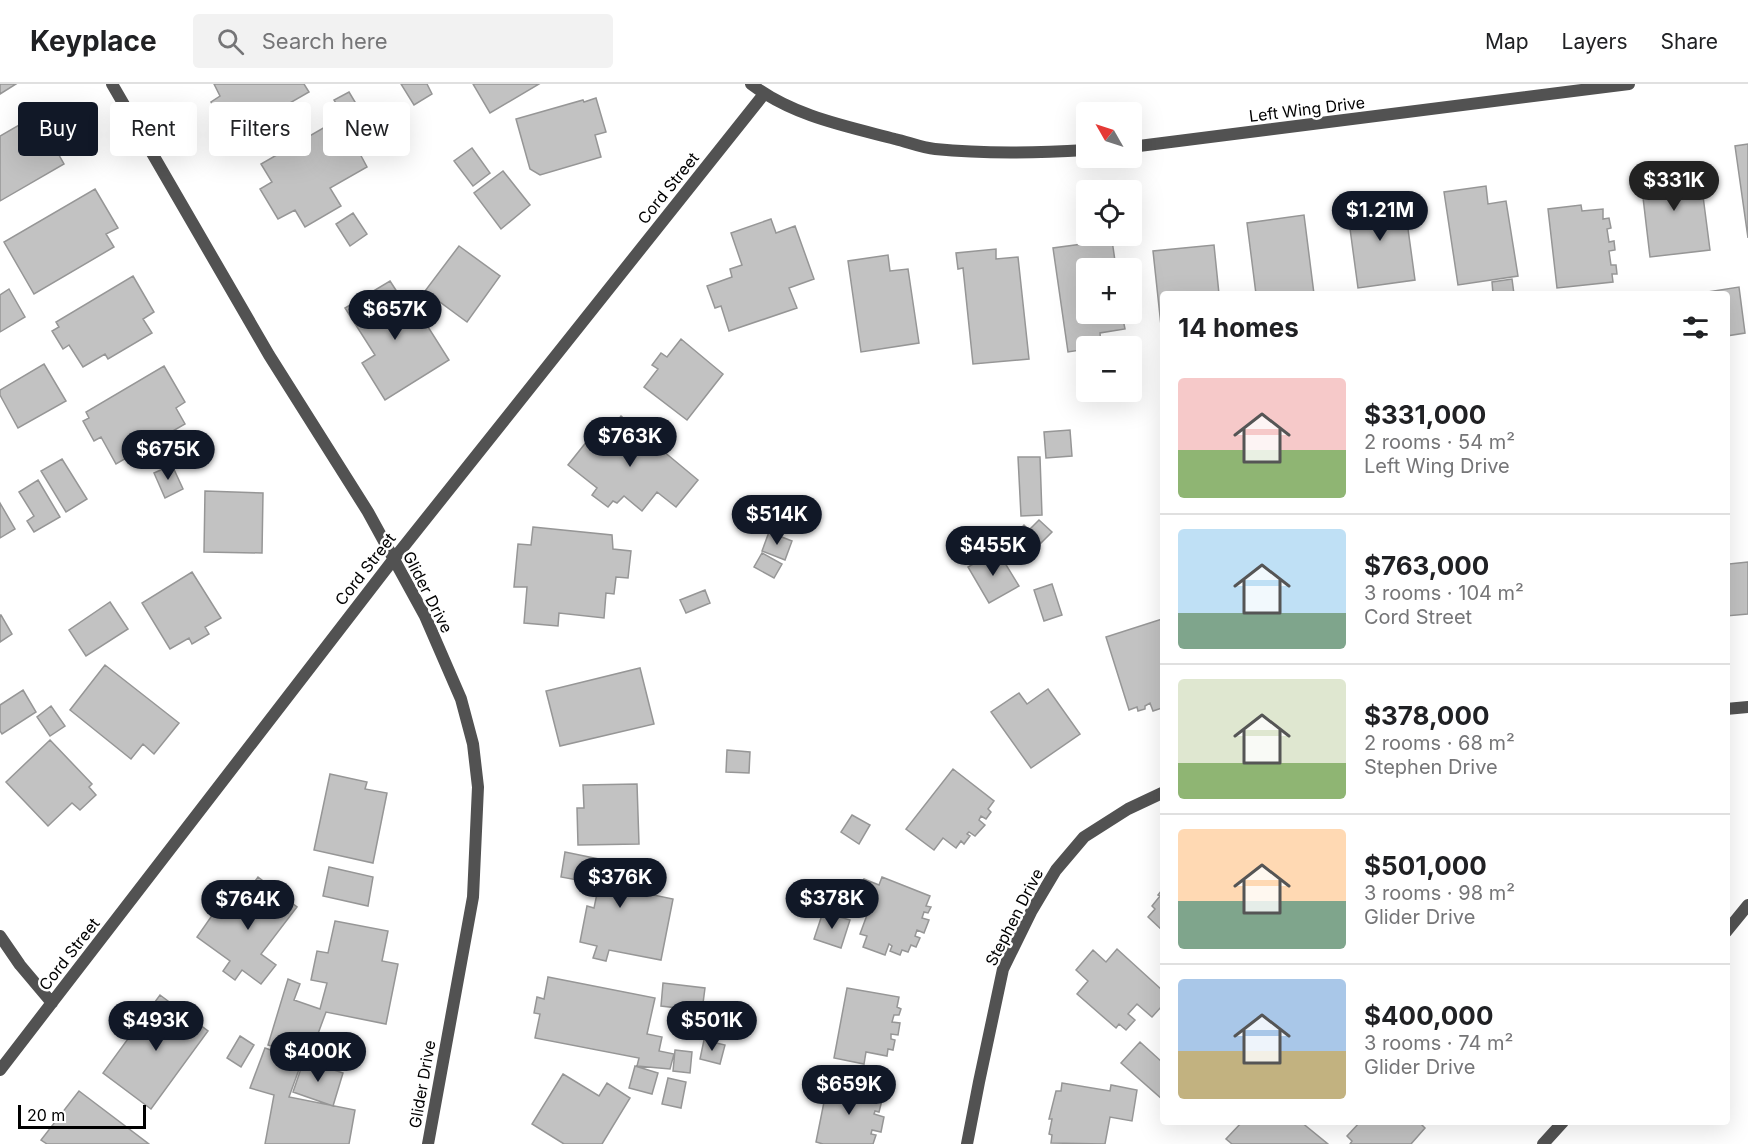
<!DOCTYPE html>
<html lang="en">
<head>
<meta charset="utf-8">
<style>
  :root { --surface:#fff; --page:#f2f2f2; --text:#202124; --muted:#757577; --line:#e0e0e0; --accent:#111827 }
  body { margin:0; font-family:Inter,sans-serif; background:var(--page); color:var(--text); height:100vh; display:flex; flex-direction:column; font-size:22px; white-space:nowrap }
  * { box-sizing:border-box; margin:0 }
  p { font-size:20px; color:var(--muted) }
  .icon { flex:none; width:33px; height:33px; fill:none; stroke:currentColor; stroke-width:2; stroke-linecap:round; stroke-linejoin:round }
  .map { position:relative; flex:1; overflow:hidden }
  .panel { position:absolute; left:1160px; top:207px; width:570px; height:834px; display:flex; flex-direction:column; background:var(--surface); border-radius:6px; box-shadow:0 6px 24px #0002 }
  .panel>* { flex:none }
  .guide { position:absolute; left:18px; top:18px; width:570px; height:54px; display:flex; gap:12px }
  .needle { width:39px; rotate:309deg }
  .controls { position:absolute; left:1076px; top:18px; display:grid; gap:12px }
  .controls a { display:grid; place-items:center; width:66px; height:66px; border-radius:6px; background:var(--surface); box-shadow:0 6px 24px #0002; font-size:30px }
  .scale { position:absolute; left:18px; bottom:15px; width:128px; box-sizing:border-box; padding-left:6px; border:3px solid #000; border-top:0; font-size:16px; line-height:21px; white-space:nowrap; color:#000; -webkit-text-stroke:4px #fff; paint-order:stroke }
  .price { position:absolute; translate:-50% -51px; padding:0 14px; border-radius:21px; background:var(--accent); color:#fff; font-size:20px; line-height:39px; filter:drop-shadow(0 2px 3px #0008) }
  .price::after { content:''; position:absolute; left:50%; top:36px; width:18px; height:14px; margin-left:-9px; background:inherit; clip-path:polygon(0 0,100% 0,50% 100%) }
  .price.on { background:#222; color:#fff }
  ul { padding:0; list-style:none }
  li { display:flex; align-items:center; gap:18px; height:150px; padding:0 18px }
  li+li { border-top:2px solid var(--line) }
  li span { display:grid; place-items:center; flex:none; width:168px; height:120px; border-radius:6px; color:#555 }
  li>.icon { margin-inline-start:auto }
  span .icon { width:72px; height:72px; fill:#fffc; stroke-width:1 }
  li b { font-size:26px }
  h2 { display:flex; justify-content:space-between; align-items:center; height:72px; padding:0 18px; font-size:26px }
  .pill { padding:0 21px; border-radius:6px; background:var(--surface); box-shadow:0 6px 24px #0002; font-size:21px; line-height:54px }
  .pill.on { background:var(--accent); color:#fff }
  header { display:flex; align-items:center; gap:36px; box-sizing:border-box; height:84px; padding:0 30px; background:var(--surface); border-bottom:2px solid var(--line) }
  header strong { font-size:28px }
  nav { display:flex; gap:33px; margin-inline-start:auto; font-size:21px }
  .search { width:420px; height:54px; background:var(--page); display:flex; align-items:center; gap:15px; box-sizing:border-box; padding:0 21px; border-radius:6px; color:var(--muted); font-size:22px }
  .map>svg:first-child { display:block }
  .building { fill:#c2c2c2; stroke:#969696; stroke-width:1.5 }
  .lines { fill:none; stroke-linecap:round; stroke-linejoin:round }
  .street { stroke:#525252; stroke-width:12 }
  .labels { text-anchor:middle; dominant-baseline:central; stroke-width:5; stroke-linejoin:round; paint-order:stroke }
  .street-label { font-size:16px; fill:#000; stroke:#fff }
</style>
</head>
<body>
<header>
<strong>Keyplace</strong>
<div class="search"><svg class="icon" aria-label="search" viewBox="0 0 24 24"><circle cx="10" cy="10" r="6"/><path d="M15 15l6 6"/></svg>Search here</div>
<nav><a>Map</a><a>Layers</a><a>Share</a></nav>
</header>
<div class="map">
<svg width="1748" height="1060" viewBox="0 0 1748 1060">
  <rect width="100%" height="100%" fill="#fff"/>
  <path class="building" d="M 0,0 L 16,0 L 0,10 Z
    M 214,0 L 304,0 L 309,8 L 231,53 L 211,18 L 220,12 Z
    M 401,0 L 427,0 L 432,10 L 414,21 Z
    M 473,0 L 539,0 L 490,29 Z
    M 349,8 L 361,28 L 347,37 L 334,16 Z
    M 596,14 L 606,48 L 595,51 L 601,73 L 540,91 L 530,85 L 516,35 L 583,16 L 584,18 Z
    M 45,26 L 64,59 L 55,64 L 64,80 L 0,117 L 0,52 Z
    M 325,43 L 337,63 L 352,55 L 367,83 L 330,104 L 341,122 L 305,143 L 295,126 L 278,135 L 260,105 L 272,98 L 261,80 Z
    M 1748,60 L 1748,154 L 1735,62 Z
    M 472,64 L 490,89 L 473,102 L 454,77 Z
    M 1678,83 L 1679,91 L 1700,89 L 1710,166 L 1650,173 L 1640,88 Z
    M 503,87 L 530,121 L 501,145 L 474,109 Z
    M 1486,102 L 1488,120 L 1506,117 L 1518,192 L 1458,201 L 1444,108 Z
    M 95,105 L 118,144 L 106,150 L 114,163 L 34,210 L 4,158 Z
    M 1384,111 L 1386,125 L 1405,123 L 1415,196 L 1358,204 L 1346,115 Z
    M 1581,121 L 1582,127 L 1603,125 L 1603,135 L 1609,134 L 1611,144 L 1607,145 L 1609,158 L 1614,157 L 1615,166 L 1609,167 L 1611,181 L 1616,181 L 1617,190 L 1612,190 L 1613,198 L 1557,204 L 1548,125 Z
    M 353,129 L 367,150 L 350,162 L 336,140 Z
    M 1304,131 L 1314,210 L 1256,210 L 1247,139 Z
    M 771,135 L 776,149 L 795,142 L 814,195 L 789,204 L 797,224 L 729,247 L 721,222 L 715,224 L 707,202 L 732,193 L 730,185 L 742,181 L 731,149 Z
    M 1112,156 L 1116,184 L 1086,184 L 1086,230 L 1122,230 L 1125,245 L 1100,249 L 1101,262 L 1086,262 L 1086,265 L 1068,268 L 1053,164 Z
    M 1214,161 L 1219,210 L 1162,210 L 1162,251 L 1153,167 Z
    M 459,162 L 500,192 L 467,238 L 425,207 Z
    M 996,165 L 996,175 L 1018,173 L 1029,275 L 973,280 L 963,184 L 958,185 L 956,169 Z
    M 888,171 L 890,187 L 908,185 L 919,259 L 861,268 L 848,177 Z
    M 133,192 L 154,228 L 143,235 L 152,249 L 108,275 L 105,270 L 83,283 L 69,261 L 63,265 L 52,247 L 59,243 L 56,238 Z
    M 1512,195 L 1514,210 L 1493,210 L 1492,198 Z
    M 390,197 L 412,231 L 418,227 L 449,276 L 385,316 L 362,279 L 375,271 L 345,224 Z
    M 1739,203 L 1745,249 L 1726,252 L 1726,210 L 1708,210 L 1707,208 Z
    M 9,205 L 25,233 L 0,248 L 0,211 Z
    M 681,255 L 723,290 L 687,336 L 644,303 L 658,285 L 652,281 L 661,269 L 667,273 Z
    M 44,280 L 66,317 L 18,344 L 0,311 L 0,306 Z
    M 164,282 L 185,318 L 176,324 L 185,340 L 116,380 L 101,353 L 94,357 L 83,337 L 89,334 L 86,328 Z
    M 621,332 L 698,396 L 676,423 L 657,408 L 642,427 L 624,412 L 617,419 L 613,417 L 608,423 L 592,411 L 597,404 L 568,381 L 599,342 L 608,349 Z
    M 1070,346 L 1072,372 L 1046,374 L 1044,348 Z
    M 1018,373 L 1040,373 L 1042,431 L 1021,432 Z
    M 62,375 L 87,415 L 66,428 L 41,387 Z
    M 172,381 L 183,405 L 165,414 L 154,389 Z
    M 38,396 L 60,433 L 34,448 L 27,437 L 34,432 L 19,408 Z
    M 205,407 L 263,409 L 262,469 L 204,468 Z
    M 0,419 L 15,445 L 0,454 Z
    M 1039,436 L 1052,448 L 1021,479 L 1004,462 L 1024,441 L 1029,446 Z
    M 533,443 L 612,451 L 613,465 L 631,467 L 628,494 L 616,493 L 614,510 L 606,509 L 604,534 L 559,529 L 558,542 L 524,539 L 527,503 L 514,503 L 518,460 L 531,461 Z
    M 769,448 L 792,457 L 785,476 L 762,467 Z
    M 1726,464 L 1729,480 L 1748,478 L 1748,530 L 1726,532 Z
    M 997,466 L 1019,502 L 989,519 L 968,483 Z
    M 762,469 L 782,480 L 774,494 L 754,483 Z
    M 192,488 L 221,534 L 205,543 L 209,550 L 192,560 L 189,554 L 170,565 L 142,519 Z
    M 1052,500 L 1062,531 L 1044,537 L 1034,506 Z
    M 705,506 L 710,519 L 686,529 L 680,516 Z
    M 110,518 L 128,545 L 86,572 L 69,546 Z
    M 0,531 L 1,531 L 12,550 L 0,558 Z
    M 1162,535 L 1162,624 L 1153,627 L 1150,619 L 1145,622 L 1145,625 L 1138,627 L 1137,623 L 1129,626 L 1106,553 Z
    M 105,581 L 179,639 L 154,670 L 143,660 L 131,675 L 70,626 Z
    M 640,584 L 654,640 L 560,662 L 546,607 Z
    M 1048,605 L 1080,650 L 1031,684 L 991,628 L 1019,609 L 1027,620 Z
    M 23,606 L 36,628 L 2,650 L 0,647 L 0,621 Z
    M 51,622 L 65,642 L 50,652 L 37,633 Z
    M 50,656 L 92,700 L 89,703 L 96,711 L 80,726 L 72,719 L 48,742 L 6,698 Z
    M 727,666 L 750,668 L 749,689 L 726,688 Z
    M 953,685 L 994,717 L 988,725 L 991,728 L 986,735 L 981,732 L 979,736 L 985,741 L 975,752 L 969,748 L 967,750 L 970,752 L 964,760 L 961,757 L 956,764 L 943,754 L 934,766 L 906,745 Z
    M 330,690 L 367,698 L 365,705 L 387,709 L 373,779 L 314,766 Z
    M 637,700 L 639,760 L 578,761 L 577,724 L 584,724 L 583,701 Z
    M 852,731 L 870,741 L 859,760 L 841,748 Z
    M 565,768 L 643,784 L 639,808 L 673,815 L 661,876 L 609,866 L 606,877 L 593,874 L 597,862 L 580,858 L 587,822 L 594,824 L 599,800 L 561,793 Z
    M 329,783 L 373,793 L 368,822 L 323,812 Z
    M 258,793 L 297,823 L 261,870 L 276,881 L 261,900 L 242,886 L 235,896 L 223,887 L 230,877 L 197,853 L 220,820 L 232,829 Z
    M 882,793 L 930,812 L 926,822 L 931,823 L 928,829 L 924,828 L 922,834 L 929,836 L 924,849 L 917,846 L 915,852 L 920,854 L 916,863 L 911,861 L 908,868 L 902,866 L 900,871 L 890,867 L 892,862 L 889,860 L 885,871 L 863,863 L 867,852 L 860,850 L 874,812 L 859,807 L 864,795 L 879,801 Z
    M 1162,806 L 1162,846 L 1148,833 L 1155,825 L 1152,822 L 1160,812 L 1158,811 Z
    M 823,828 L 850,836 L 841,864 L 814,855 Z
    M 335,837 L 388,847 L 382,877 L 398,880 L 386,940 L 326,928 L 309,974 L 268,961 L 288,895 L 300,900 L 294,916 L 320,925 L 327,899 L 311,896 L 317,867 L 328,869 Z
    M 1117,865 L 1162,906 L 1162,922 L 1152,933 L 1137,920 L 1128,930 L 1135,936 L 1126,946 L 1119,940 L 1116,944 L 1077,910 L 1088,897 L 1076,886 L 1093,866 L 1106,878 Z
    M 548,893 L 655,914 L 647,950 L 662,953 L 659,967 L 674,970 L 670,985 L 637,982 L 639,974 L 535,954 L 540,930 L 534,929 L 537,913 L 544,915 Z
    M 663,899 L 705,904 L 702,927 L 661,922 Z
    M 847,904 L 899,913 L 897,923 L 901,925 L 899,931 L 894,931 L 892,938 L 900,939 L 898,951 L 891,950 L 891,955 L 895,956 L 893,966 L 888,965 L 887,972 L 866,968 L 864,980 L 834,974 Z
    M 160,911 L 208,947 L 151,1025 L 103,989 Z
    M 240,952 L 254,961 L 241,983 L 227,974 Z
    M 704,956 L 725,961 L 720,980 L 700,975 Z
    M 1140,958 L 1162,978 L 1162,1015 L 1121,979 Z
    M 265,964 L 302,977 L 289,1013 L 355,1026 L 349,1060 L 265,1060 L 274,1011 L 250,1004 Z
    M 675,966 L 692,968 L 690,989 L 673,987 Z
    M 304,976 L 343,989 L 333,1022 L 293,1008 Z
    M 635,982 L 658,989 L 652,1010 L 629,1004 Z
    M 563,990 L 599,1012 L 607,999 L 630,1014 L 602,1060 L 564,1060 L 532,1040 Z
    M 668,994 L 686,998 L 681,1024 L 662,1020 Z
    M 828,998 L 878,1008 L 877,1015 L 882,1016 L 879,1028 L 875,1027 L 874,1030 L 884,1033 L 881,1048 L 872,1046 L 871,1050 L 876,1051 L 873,1060 L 823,1060 L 816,1058 Z
    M 1062,999 L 1110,1007 L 1111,1001 L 1137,1006 L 1132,1037 L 1110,1033 L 1105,1060 L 1051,1059 L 1052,1051 L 1049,1050 L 1052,1035 L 1049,1035 L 1056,1007 L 1061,1007 Z
    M 79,1007 L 149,1060 L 47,1060 L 41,1056 Z
    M 1242,1038 L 1301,1038 L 1328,1060 L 1232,1060 L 1226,1055 Z
    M 1360,1038 L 1419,1038 L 1425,1044 L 1411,1060 L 1350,1060 L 1352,1057 L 1347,1052 Z"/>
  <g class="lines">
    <path class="street" d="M 112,0 L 269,271 L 368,428 L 425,532 L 461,615 L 473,660 L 478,703 L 473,813 L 428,1060
      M 751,0 C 793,32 845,42 895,55 C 908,58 922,64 935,65 C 985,70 1036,69 1086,66
      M 1131,63 L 1629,0
      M 1726,625 L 1748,623
      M 1726,848 L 1748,821
      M 0,852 L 20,881 L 52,919
      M 0,986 L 393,476 L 764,10
      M 967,1060 L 979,998 L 1003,885 L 1031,828 L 1056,786 L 1084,753 L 1128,725 L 1162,709
      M 1543,1060 L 1563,1038"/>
  </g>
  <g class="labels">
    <g class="street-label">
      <text transform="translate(1307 25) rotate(-7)">Left Wing Drive</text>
      <text transform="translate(668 104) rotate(-51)">Cord Street</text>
      <text transform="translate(365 485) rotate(-52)">Cord Street</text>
      <text transform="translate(428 508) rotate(63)">Glider Drive</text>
      <text transform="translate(1014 833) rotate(-63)">Stephen Drive</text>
      <text transform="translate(69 870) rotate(-52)">Cord Street</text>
      <text transform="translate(422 1000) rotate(-80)">Glider Drive</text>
    </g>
  </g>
</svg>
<div class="controls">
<a><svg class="needle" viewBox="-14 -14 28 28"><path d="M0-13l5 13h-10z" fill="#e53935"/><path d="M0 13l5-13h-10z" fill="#757577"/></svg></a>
<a><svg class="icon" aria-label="locate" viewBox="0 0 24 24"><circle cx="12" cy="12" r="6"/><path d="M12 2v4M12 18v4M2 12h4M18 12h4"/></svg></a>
<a>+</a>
<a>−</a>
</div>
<div class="scale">20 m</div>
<b class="price on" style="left:1674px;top:128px">$331K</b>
<b class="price" style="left:1380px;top:158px">$1.21M</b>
<b class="price" style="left:395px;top:257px">$657K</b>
<b class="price" style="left:630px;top:384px">$763K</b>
<b class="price" style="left:168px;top:397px">$675K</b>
<b class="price" style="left:777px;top:462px">$514K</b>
<b class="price" style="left:993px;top:493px">$455K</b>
<b class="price" style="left:620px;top:825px">$376K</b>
<b class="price" style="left:832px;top:846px">$378K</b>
<b class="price" style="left:248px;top:847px">$764K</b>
<b class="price" style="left:156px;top:968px">$493K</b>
<b class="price" style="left:712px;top:968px">$501K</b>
<b class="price" style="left:318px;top:999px">$400K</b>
<b class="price" style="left:849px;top:1032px">$659K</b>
<div class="guide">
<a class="pill on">Buy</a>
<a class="pill">Rent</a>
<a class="pill">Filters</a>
<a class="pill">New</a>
</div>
<section class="panel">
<h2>14 homes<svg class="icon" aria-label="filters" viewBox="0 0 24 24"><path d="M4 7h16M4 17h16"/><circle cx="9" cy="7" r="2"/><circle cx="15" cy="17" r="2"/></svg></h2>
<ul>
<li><span style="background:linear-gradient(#f6c9c9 60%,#8fb573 0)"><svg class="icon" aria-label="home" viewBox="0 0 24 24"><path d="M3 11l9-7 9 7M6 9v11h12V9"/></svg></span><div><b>$331,000</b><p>2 rooms · 54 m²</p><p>Left Wing Drive</p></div></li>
<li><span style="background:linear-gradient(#bfe0f5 70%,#7fa58c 0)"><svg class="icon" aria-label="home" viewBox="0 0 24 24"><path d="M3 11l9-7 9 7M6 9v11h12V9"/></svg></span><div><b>$763,000</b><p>3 rooms · 104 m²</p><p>Cord Street</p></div></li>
<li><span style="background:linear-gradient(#dfe7d0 70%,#8fb573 0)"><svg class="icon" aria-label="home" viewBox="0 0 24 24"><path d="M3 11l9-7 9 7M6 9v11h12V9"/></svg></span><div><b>$378,000</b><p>2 rooms · 68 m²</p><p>Stephen Drive</p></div></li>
<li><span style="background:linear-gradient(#ffd9b3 60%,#7fa58c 0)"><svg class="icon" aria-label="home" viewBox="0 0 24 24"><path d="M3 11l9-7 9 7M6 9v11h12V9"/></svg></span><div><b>$501,000</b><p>3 rooms · 98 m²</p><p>Glider Drive</p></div></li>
<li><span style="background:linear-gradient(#a9c7e8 60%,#c2b280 0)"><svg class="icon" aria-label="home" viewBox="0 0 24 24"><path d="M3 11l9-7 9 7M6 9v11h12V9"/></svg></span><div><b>$400,000</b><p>3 rooms · 74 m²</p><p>Glider Drive</p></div></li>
</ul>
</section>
</div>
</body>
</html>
